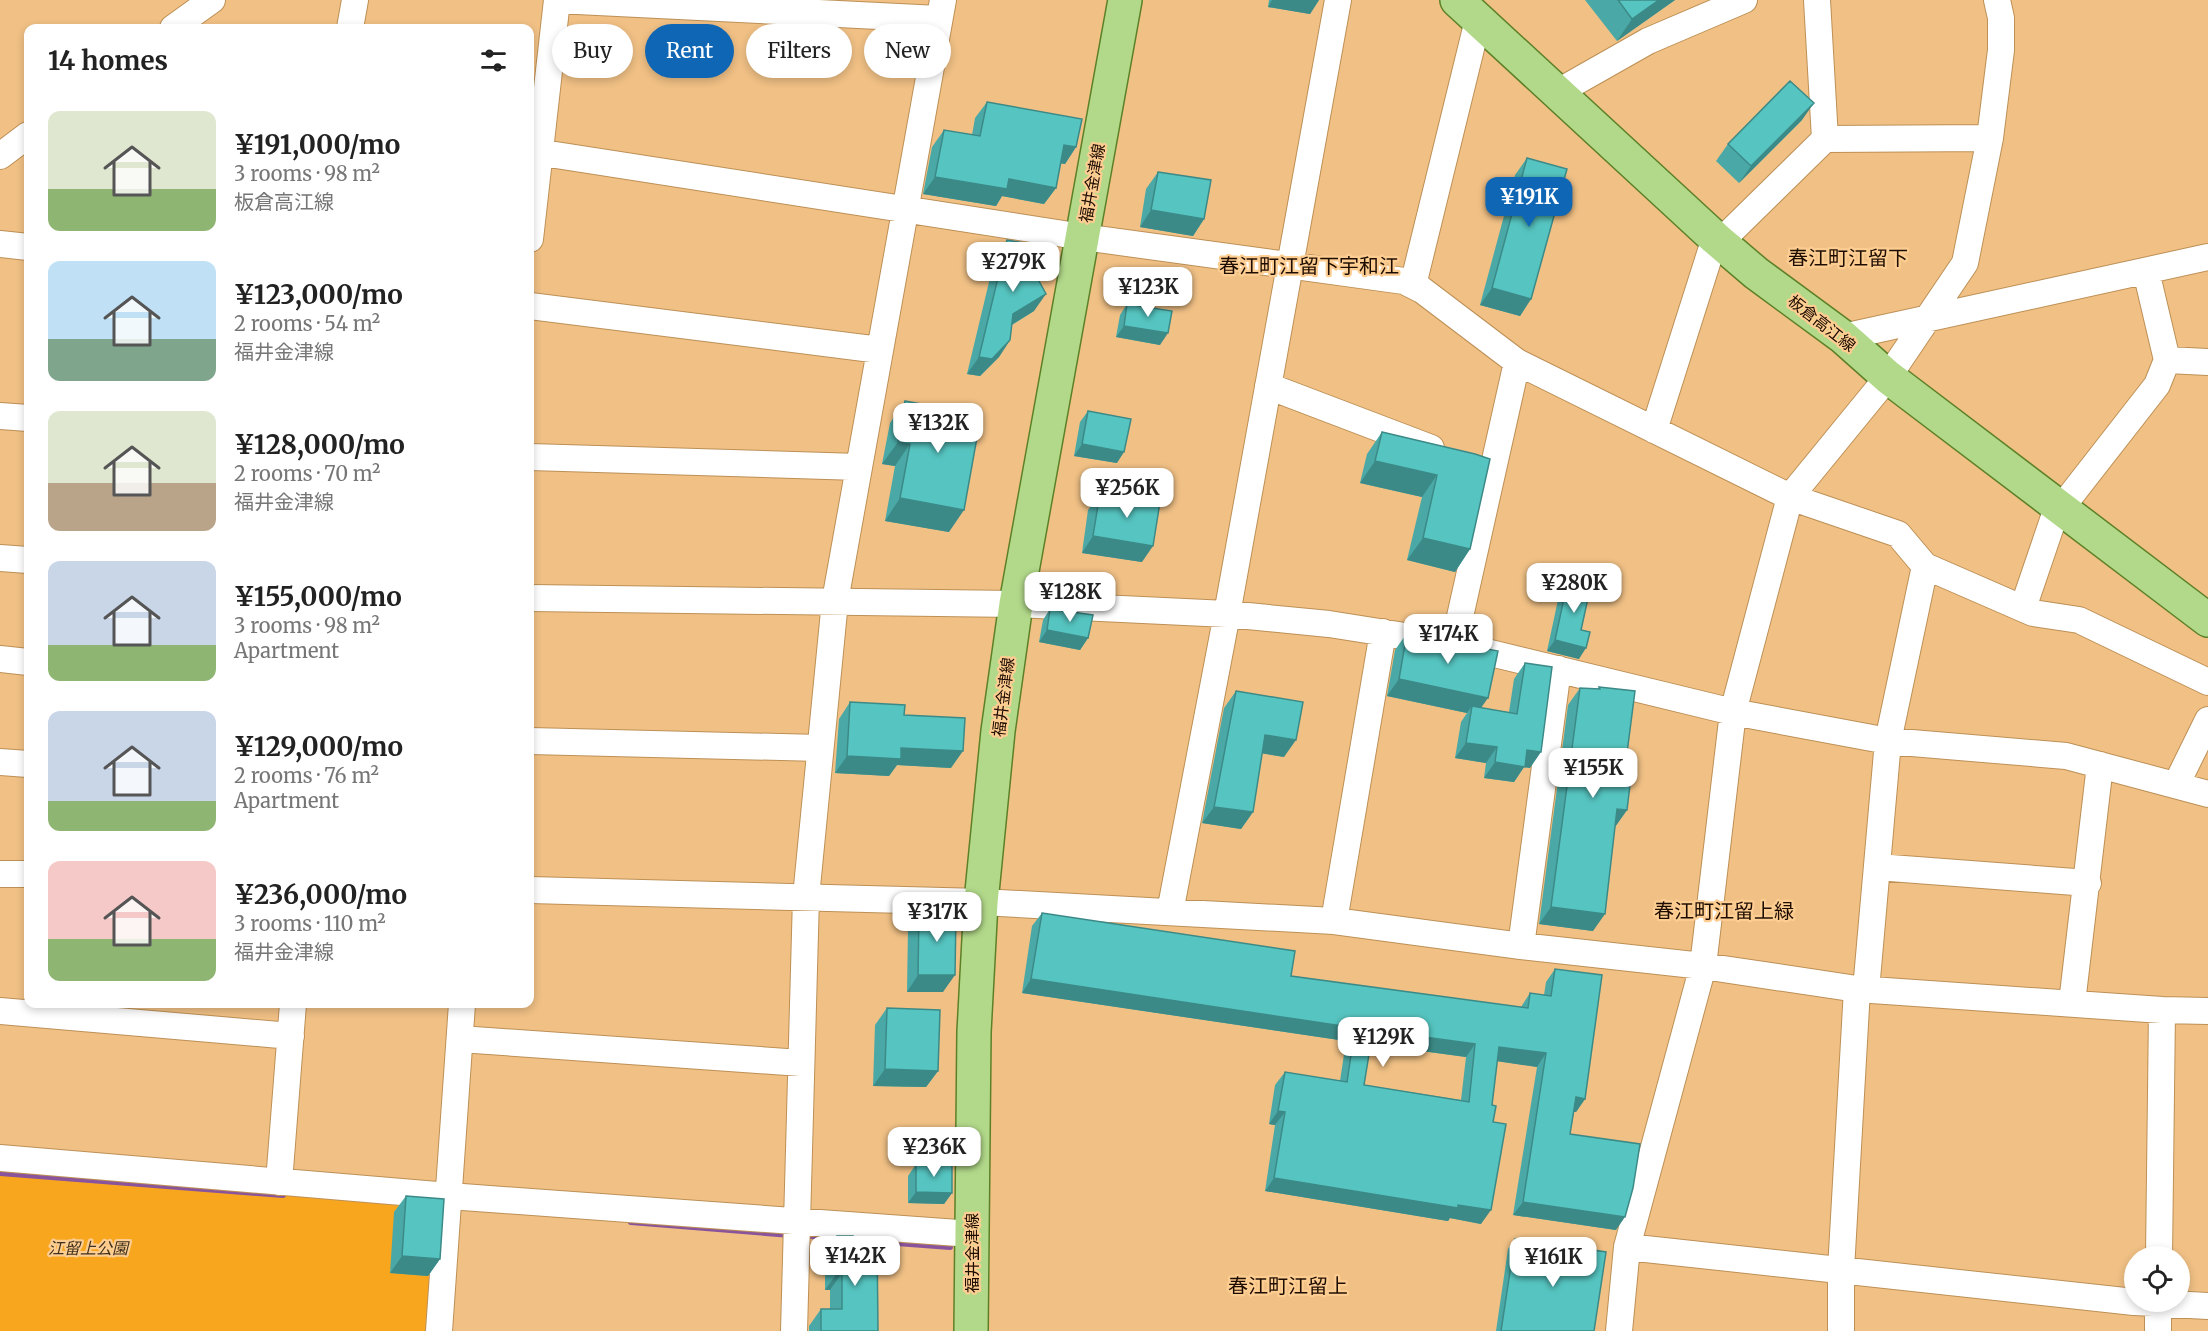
<!DOCTYPE html>
<html lang="en">
<head>
<meta charset="utf-8">
<style>
  :root { --surface:#fff; --page:#f2f2f2; --text:#222; --muted:#767676; --accent:#0f66b4 }
  body { margin:0; font-family:Merriweather,"Noto Sans JP",serif; background:var(--page); color:var(--text); height:100vh; display:flex; flex-direction:column; font-size:22px; white-space:nowrap }
  * { box-sizing:border-box; margin:0 }
  p { font-size:20px; color:var(--muted) }
  .icon { flex:none; width:33px; height:33px; fill:none; stroke:currentColor; stroke-width:2; stroke-linecap:round; stroke-linejoin:round }
  .map { position:relative; flex:1; overflow:hidden }
  .drawer { position:absolute; left:24px; top:24px; width:510px; height:984px; display:flex; flex-direction:column; background:var(--surface); border-radius:12px; box-shadow:0 3px 9px #0003 }
  .drawer>* { flex:none }
  .top-card { position:absolute; left:552px; top:24px; width:570px; height:54px; display:flex; gap:12px }
  .buttons { position:absolute; left:2124px; top:1246px; display:grid; gap:12px }
  .buttons a { display:grid; place-items:center; width:66px; height:66px; border-radius:50%; background:var(--surface); box-shadow:0 3px 9px #0003; font-size:30px }
  .price { position:absolute; translate:-50% -51px; padding:0 14px; border-radius:12px; background:#fff; color:#222; font-size:20px; line-height:39px; filter:drop-shadow(0 2px 3px #0008) }
  .price::after { content:''; position:absolute; left:50%; top:36px; width:18px; height:14px; margin-left:-9px; background:inherit; clip-path:polygon(0 0,100% 0,50% 100%) }
  .price.selected { background:var(--accent); color:#fff }
  ul { padding:0; list-style:none }
  li { display:flex; align-items:center; gap:18px; height:150px; padding:0 24px }
  li span { display:grid; place-items:center; flex:none; width:168px; height:120px; border-radius:12px; color:#555 }
  li>.icon { margin-inline-start:auto }
  span .icon { width:72px; height:72px; fill:#fffc; stroke-width:1 }
  li b { font-size:26px }
  h2 { display:flex; justify-content:space-between; align-items:center; height:72px; padding:0 24px; font-size:26px }
  .pill { padding:0 21px; border-radius:27px; background:var(--surface); box-shadow:0 3px 9px #0003; font-size:21px; line-height:54px }
  .pill.selected { background:var(--accent); color:#fff }
  .map>svg:first-child { display:block }
  .green { fill:#f9a61f }
  .lines { fill:none; stroke-linecap:round; stroke-linejoin:round }
  .stream { stroke:#8a549d; stroke-width:6 }
  .minor-casing { stroke:#bd9056; stroke-width:28 }
  .major-casing { stroke:#5d8027; stroke-width:36 }
  .minor { stroke:#fff; stroke-width:26 }
  .major { stroke:#b2d98a; stroke-width:33 }
  .wall { fill:#4aa9a6; fill-rule:evenodd }
  .shaded-wall { fill:#3c8a87 }
  .building { fill:#56c5c1; stroke:#3c8a87; stroke-width:1.5; fill-rule:evenodd }
  .labels { text-anchor:middle; dominant-baseline:central; stroke-width:4.5; stroke-linejoin:round; paint-order:stroke }
  .street-label { font-size:16px; fill:#1d0c00; stroke:#fdcd91 }
  .park-label { font-size:16px; font-style:italic; fill:#40301c; stroke:#fdcd91 }
  .quarter-label { font-size:20px; fill:#1d0c00; stroke:#fdcd91 }
</style>
</head>
<body>
<div class="map">
<svg width="2208" height="1331" viewBox="0 0 2208 1331">
  <rect width="100%" height="100%" fill="#f0c085"/>
  <path class="green" d="M 0,1158 L 449,1196 L 439,1331 L 0,1331 Z"/>
  <g class="lines">
    <path class="stream" d="M 0,1173 L 283,1195
      M 631,1222 L 791,1235
      M 801,1235 L 842,1239
      M 870,1241 L 950,1247"/>
    <defs>
      <path id="minor" d="M 557,0 L 939,19
        M 1817,0 L 1825,139
        M 173,28 L 212,0
        M 350,28 L 355,0
        M 1558,92 L 1648,41 L 1744,0
        M 530,151 L 1083,237 L 1404,281 L 1422,290 L 1517,362 L 1790,497 L 1898,534 L 1925,566 L 2033,613 L 2079,620 L 2208,682
        M 0,156 L 28,135
        M 530,239 L 557,0
        M 1720,242 L 1825,139 L 1990,138
        M 0,244 L 28,247
        M 1413,285 L 1478,20
        M 530,306 L 880,350
        M 1843,337 L 2208,257
        M 2167,360 L 2208,362
        M 1268,386 L 1431,448
        M 0,416 L 28,418
        M 1654,430 L 1715,238
        M 530,457 L 859,467
        M 0,558 L 28,560
        M 530,598 L 1016,604 L 1227,614 L 1329,624 L 1449,643 L 1733,712 L 1888,741 L 2066,756 L 2208,794
        M 2023,608 L 2054,517 L 2157,385 L 2167,360 L 2146,271
        M 1449,643 L 1457,630 L 1517,362
        M 0,659 L 28,662
        M 530,741 L 820,748
        M 0,762 L 28,764
        M 2176,785 L 2208,720
        M 1877,867 L 2088,883
        M 0,874 L 28,874
        M 530,890 L 981,902 L 1334,921 L 1521,946 L 1703,966 L 1857,989 L 2162,1010 L 2208,1011
        M 1170,912 L 1227,614 L 1338,0
        M 1334,921 L 1383,632
        M 1521,946 L 1558,669
        M 1866,990 L 1888,741 L 1925,566
        M 2072,1003 L 2100,765
        M 0,1011 L 291,1036
        M 460,1039 L 801,1063
        M 0,1158 L 449,1196 L 972,1234
        M 279,1182 L 293,1004
        M 1627,1247 L 2134,1302
        M 2159,1257 L 2162,1010
        M 2135,1302 L 2208,1306
        M 439,1331 L 462,1004
        M 794,1331 L 806,897 L 835,601 L 943,0
        M 1619,1331 L 1627,1247 L 1703,966 L 1733,712 L 1790,497 L 1888,377 L 1965,263 L 1990,138 L 2001,50 L 2001,18 L 1997,0
        M 1841,1331 L 1841,1270 L 1857,989
        M 2158,1331 L 2158,1302"/>
      <path id="major" d="M 1457,0 L 1715,238 L 1756,273 L 1843,337 L 1888,377 L 2208,620
        M 971,1331 L 974,1032 L 981,902 L 998,731 L 1016,604 L 1125,0"/>
    </defs>
    <use href="#minor" class="minor-casing"/>
    <use href="#major" class="major-casing"/>
    <use href="#minor" class="minor"/>
    <use href="#major" class="major"/>
  </g>
  <path class="wall" d="M 1269,0 L 1319,0 L 1310,14 L 1268,7 Z
    M 1585,0 L 1675,0 L 1617,41 Z
    M 987,102 L 1076,147 L 1065,164 L 1060,163 L 1056,188 L 1044,204 L 1002,196 L 996,206 L 923,194 L 932,147 L 944,130 L 972,135 L 975,118 Z
    M 1802,120 L 1739,183 L 1716,161 L 1728,144 Z
    M 1527,158 L 1531,299 L 1520,316 L 1480,305 L 1515,175 Z
    M 1158,172 L 1204,219 L 1193,236 L 1140,227 L 1146,189 Z
    M 1007,240 L 1039,281 L 1034,311 L 1012,325 L 1010,340 L 999,357 L 980,376 L 967,374 L 995,257 Z
    M 1127,304 L 1160,345 L 1116,337 L 1120,315 Z
    M 905,401 L 949,532 L 885,521 L 895,466 L 882,464 L 890,423 Z
    M 1088,411 L 1117,463 L 1074,456 L 1080,422 Z
    M 1382,432 L 1475,454 L 1470,549 L 1455,572 L 1407,560 L 1422,497 L 1360,483 L 1367,454 Z
    M 1100,493 L 1142,562 L 1082,553 L 1088,510 Z
    M 1569,575 L 1582,587 L 1579,659 L 1547,651 L 1561,586 Z
    M 1050,609 L 1088,638 L 1080,650 L 1039,642 L 1043,620 Z
    M 1407,633 L 1481,708 L 1509,712 L 1514,679 L 1525,663 L 1530,768 L 1524,767 L 1514,782 L 1484,778 L 1486,763 L 1455,758 L 1461,722 L 1467,713 L 1387,696 L 1395,650 Z
    M 1599,687 L 1623,784 L 1627,810 L 1615,827 L 1593,931 L 1539,924 L 1568,705 L 1580,688 L 1598,689 Z
    M 1236,691 L 1284,757 L 1262,753 L 1253,812 L 1241,829 L 1202,823 L 1224,708 Z
    M 850,702 L 904,715 L 951,768 L 897,765 L 889,776 L 835,773 L 839,719 Z
    M 919,910 L 943,992 L 907,992 L 908,927 Z
    M 1042,913 L 1291,976 L 1521,1007 L 1530,993 L 1544,995 L 1546,982 L 1555,969 L 1585,1099 L 1576,1112 L 1574,1112 L 1570,1134 L 1616,1230 L 1513,1215 L 1537,1067 L 1497,1061 L 1492,1105 L 1493,1122 L 1481,1224 L 1450,1218 L 1448,1221 L 1265,1191 L 1275,1125 L 1269,1124 L 1275,1085 L 1285,1072 L 1340,1081 L 1346,1041 L 1022,993 L 1032,926 ZM 1370,1044 L 1466,1057 L 1461,1100 L 1364,1085 Z
    M 887,1008 L 938,1071 L 926,1087 L 873,1086 L 875,1025 Z
    M 916,1164 L 952,1193 L 944,1204 L 908,1203 L 908,1176 Z
    M 406,1196 L 440,1259 L 428,1276 L 390,1273 L 394,1212 Z
    M 837,1236 L 853,1238 L 878,1331 L 809,1331 L 809,1326 L 821,1309 L 830,1309 L 830,1290 L 825,1290 L 825,1253 Z
    M 1515,1239 L 1594,1331 L 1496,1331 L 1508,1249 Z"/>
  <path class="shaded-wall" d="M 1272,0 L 1319,0 L 1310,14 L 1268,7 Z
    M 1659,0 L 1675,0 L 1617,41 L 1632,19 Z
    M 1814,103 L 1802,120 L 1739,183 L 1751,166 Z
    M 1064,145 L 1076,147 L 1065,164 L 1052,162 Z
    M 935,177 L 1009,179 L 1056,188 L 1044,204 L 1002,196 L 996,206 L 923,194 Z
    M 1151,210 L 1204,219 L 1193,236 L 1140,227 Z
    M 1492,288 L 1531,299 L 1520,316 L 1480,305 Z
    M 1046,294 L 1034,311 L 1001,331 L 1013,314 Z
    M 1124,326 L 1168,333 L 1160,345 L 1116,337 Z
    M 1010,340 L 999,357 L 980,376 L 967,374 L 979,357 Z
    M 898,442 L 910,444 L 895,466 L 882,464 Z
    M 1082,444 L 1124,452 L 1117,463 L 1074,456 Z
    M 1375,461 L 1437,475 L 1422,497 L 1360,483 Z
    M 900,498 L 964,510 L 949,532 L 885,521 Z
    M 1093,536 L 1153,546 L 1142,562 L 1082,553 Z
    M 1423,538 L 1470,549 L 1455,572 L 1407,560 Z
    M 1047,630 L 1088,638 L 1080,650 L 1039,642 Z
    M 1555,640 L 1586,648 L 1579,659 L 1547,651 Z
    M 1399,679 L 1488,698 L 1476,715 L 1472,706 L 1467,713 L 1387,696 Z
    M 1265,735 L 1296,740 L 1284,757 L 1253,752 Z
    M 1466,743 L 1497,747 L 1486,763 L 1455,758 Z
    M 901,748 L 963,751 L 951,768 L 897,765 L 889,776 L 835,773 L 847,756 Z
    M 1527,750 L 1541,752 L 1530,768 L 1524,767 L 1514,782 L 1484,778 L 1495,762 Z
    M 1214,807 L 1253,812 L 1241,829 L 1202,823 Z
    M 1617,809 L 1627,810 L 1615,827 Z
    M 1551,907 L 1605,914 L 1593,931 L 1539,924 Z
    M 918,975 L 955,975 L 943,992 L 907,992 Z
    M 1031,979 L 1355,1028 L 1346,1041 L 1022,993 Z
    M 1373,1030 L 1475,1044 L 1466,1057 L 1363,1043 Z
    M 1499,1047 L 1546,1053 L 1537,1067 L 1489,1060 Z
    M 885,1069 L 938,1071 L 926,1087 L 873,1086 Z
    M 1576,1097 L 1585,1099 L 1576,1112 L 1567,1111 Z
    M 1278,1111 L 1285,1112 L 1275,1125 L 1269,1124 Z
    M 1274,1178 L 1458,1205 L 1491,1210 L 1481,1224 L 1450,1218 L 1448,1221 L 1265,1191 Z
    M 916,1192 L 952,1193 L 944,1204 L 908,1203 Z
    M 1523,1202 L 1625,1217 L 1616,1230 L 1513,1215 Z
    M 402,1256 L 440,1259 L 428,1276 L 390,1273 Z
    M 837,1273 L 842,1273 L 830,1290 L 825,1290 Z"/>
  <path class="building" d="M 1618,0 L 1659,0 L 1632,19 Z
    M 1790,81 L 1814,103 L 1751,166 L 1728,144 Z
    M 987,102 L 1082,119 L 1076,147 L 1064,145 L 1056,188 L 1009,179 L 1007,189 L 935,177 L 944,130 L 980,136 Z
    M 1527,158 L 1567,169 L 1531,299 L 1492,288 Z
    M 1158,172 L 1211,180 L 1204,219 L 1151,210 Z
    M 1007,240 L 1046,247 L 1039,281 L 1046,294 L 1013,314 L 1010,340 L 992,359 L 979,357 Z
    M 1127,304 L 1172,311 L 1168,333 L 1124,326 Z
    M 905,401 L 981,415 L 964,510 L 900,498 L 910,444 L 898,442 Z
    M 1088,411 L 1131,419 L 1124,452 L 1082,444 Z
    M 1382,432 L 1475,454 L 1490,459 L 1470,549 L 1423,538 L 1437,475 L 1375,461 Z
    M 1100,493 L 1160,502 L 1153,546 L 1093,536 Z
    M 1569,575 L 1584,578 L 1582,587 L 1590,589 L 1581,630 L 1590,632 L 1586,648 L 1555,640 Z
    M 1050,609 L 1093,615 L 1088,638 L 1047,630 Z
    M 1407,633 L 1498,651 L 1488,698 L 1399,679 Z
    M 1525,663 L 1552,667 L 1541,752 L 1527,750 L 1525,767 L 1495,762 L 1497,747 L 1466,743 L 1472,706 L 1517,714 Z
    M 1599,687 L 1635,691 L 1623,784 L 1630,785 L 1627,810 L 1617,809 L 1605,914 L 1551,907 L 1580,688 L 1600,689 Z
    M 1236,691 L 1303,702 L 1296,740 L 1265,735 L 1253,812 L 1214,807 Z
    M 850,702 L 905,705 L 904,715 L 965,718 L 963,751 L 901,748 L 901,759 L 847,756 Z
    M 919,910 L 956,912 L 955,975 L 918,975 Z
    M 1042,913 L 1295,951 L 1291,976 L 1528,1008 L 1530,993 L 1551,996 L 1555,969 L 1602,975 L 1585,1099 L 1576,1097 L 1570,1134 L 1640,1144 L 1633,1188 L 1625,1217 L 1523,1202 L 1546,1053 L 1499,1047 L 1492,1105 L 1496,1106 L 1493,1122 L 1506,1124 L 1491,1210 L 1458,1205 L 1458,1208 L 1274,1178 L 1285,1112 L 1278,1111 L 1285,1072 L 1347,1082 L 1355,1028 L 1031,979 ZM 1373,1030 L 1475,1044 L 1469,1102 L 1364,1085 Z
    M 887,1008 L 940,1010 L 938,1071 L 885,1069 Z
    M 916,1164 L 952,1165 L 952,1193 L 916,1192 Z
    M 406,1196 L 444,1199 L 440,1259 L 402,1256 Z
    M 837,1236 L 853,1236 L 853,1238 L 877,1238 L 878,1331 L 821,1331 L 821,1309 L 842,1309 L 842,1273 L 837,1273 Z
    M 1515,1239 L 1606,1252 L 1594,1331 L 1501,1331 Z"/>
  <g class="labels">
    <g class="street-label">
      <text transform="translate(1092 183) rotate(-80)">福井金津線</text>
      <text transform="translate(1822 323) rotate(38)">板倉高江線</text>
      <text transform="translate(1003 697) rotate(-83)">福井金津線</text>
      <text transform="translate(972 1253) rotate(-90)">福井金津線</text>
    </g>
    <g class="park-label">
      <text x="88" y="1248">江留上公園</text>
    </g>
    <g class="quarter-label">
      <text x="1848" y="257">春江町江留下</text>
      <text x="1309" y="265">春江町江留下宇和江</text>
      <text x="1724" y="910">春江町江留上緑</text>
      <text x="1288" y="1285">春江町江留上</text>
    </g>
  </g>
</svg>
<div class="buttons">
<a><svg class="icon" aria-label="locate" viewBox="0 0 24 24"><circle cx="12" cy="12" r="6"/><path d="M12 2v4M12 18v4M2 12h4M18 12h4"/></svg></a>
</div>
<b class="price selected" style="left:1529px;top:228px">¥191K</b>
<b class="price" style="left:1013px;top:293px">¥279K</b>
<b class="price" style="left:1148px;top:318px">¥123K</b>
<b class="price" style="left:938px;top:454px">¥132K</b>
<b class="price" style="left:1127px;top:519px">¥256K</b>
<b class="price" style="left:1574px;top:614px">¥280K</b>
<b class="price" style="left:1070px;top:623px">¥128K</b>
<b class="price" style="left:1448px;top:665px">¥174K</b>
<b class="price" style="left:1593px;top:799px">¥155K</b>
<b class="price" style="left:937px;top:943px">¥317K</b>
<b class="price" style="left:1383px;top:1068px">¥129K</b>
<b class="price" style="left:934px;top:1178px">¥236K</b>
<b class="price" style="left:855px;top:1287px">¥142K</b>
<b class="price" style="left:1553px;top:1288px">¥161K</b>
<div class="top-card">
<a class="pill">Buy</a>
<a class="pill selected">Rent</a>
<a class="pill">Filters</a>
<a class="pill">New</a>
</div>
<section class="drawer">
<h2>14 homes<svg class="icon" aria-label="filters" viewBox="0 0 24 24"><path d="M4 7h16M4 17h16"/><circle cx="9" cy="7" r="2"/><circle cx="15" cy="17" r="2"/></svg></h2>
<ul>
<li><span style="background:linear-gradient(#dfe7d0 65%,#8fb573 0)"><svg class="icon" aria-label="home" viewBox="0 0 24 24"><path d="M3 11l9-7 9 7M6 9v11h12V9"/></svg></span><div><b>¥191,000/mo</b><p>3 rooms · 98 m²</p><p>板倉高江線</p></div></li>
<li><span style="background:linear-gradient(#bfe0f5 65%,#7fa58c 0)"><svg class="icon" aria-label="home" viewBox="0 0 24 24"><path d="M3 11l9-7 9 7M6 9v11h12V9"/></svg></span><div><b>¥123,000/mo</b><p>2 rooms · 54 m²</p><p>福井金津線</p></div></li>
<li><span style="background:linear-gradient(#dfe7d0 60%,#b9a48a 0)"><svg class="icon" aria-label="home" viewBox="0 0 24 24"><path d="M3 11l9-7 9 7M6 9v11h12V9"/></svg></span><div><b>¥128,000/mo</b><p>2 rooms · 70 m²</p><p>福井金津線</p></div></li>
<li><span style="background:linear-gradient(#c9d6e8 70%,#8fb573 0)"><svg class="icon" aria-label="home" viewBox="0 0 24 24"><path d="M3 11l9-7 9 7M6 9v11h12V9"/></svg></span><div><b>¥155,000/mo</b><p>3 rooms · 98 m²</p><p>Apartment</p></div></li>
<li><span style="background:linear-gradient(#c9d6e8 75%,#8fb573 0)"><svg class="icon" aria-label="home" viewBox="0 0 24 24"><path d="M3 11l9-7 9 7M6 9v11h12V9"/></svg></span><div><b>¥129,000/mo</b><p>2 rooms · 76 m²</p><p>Apartment</p></div></li>
<li><span style="background:linear-gradient(#f6c9c9 65%,#8fb573 0)"><svg class="icon" aria-label="home" viewBox="0 0 24 24"><path d="M3 11l9-7 9 7M6 9v11h12V9"/></svg></span><div><b>¥236,000/mo</b><p>3 rooms · 110 m²</p><p>福井金津線</p></div></li>
</ul>
</section>
</div>
</body>
</html>
